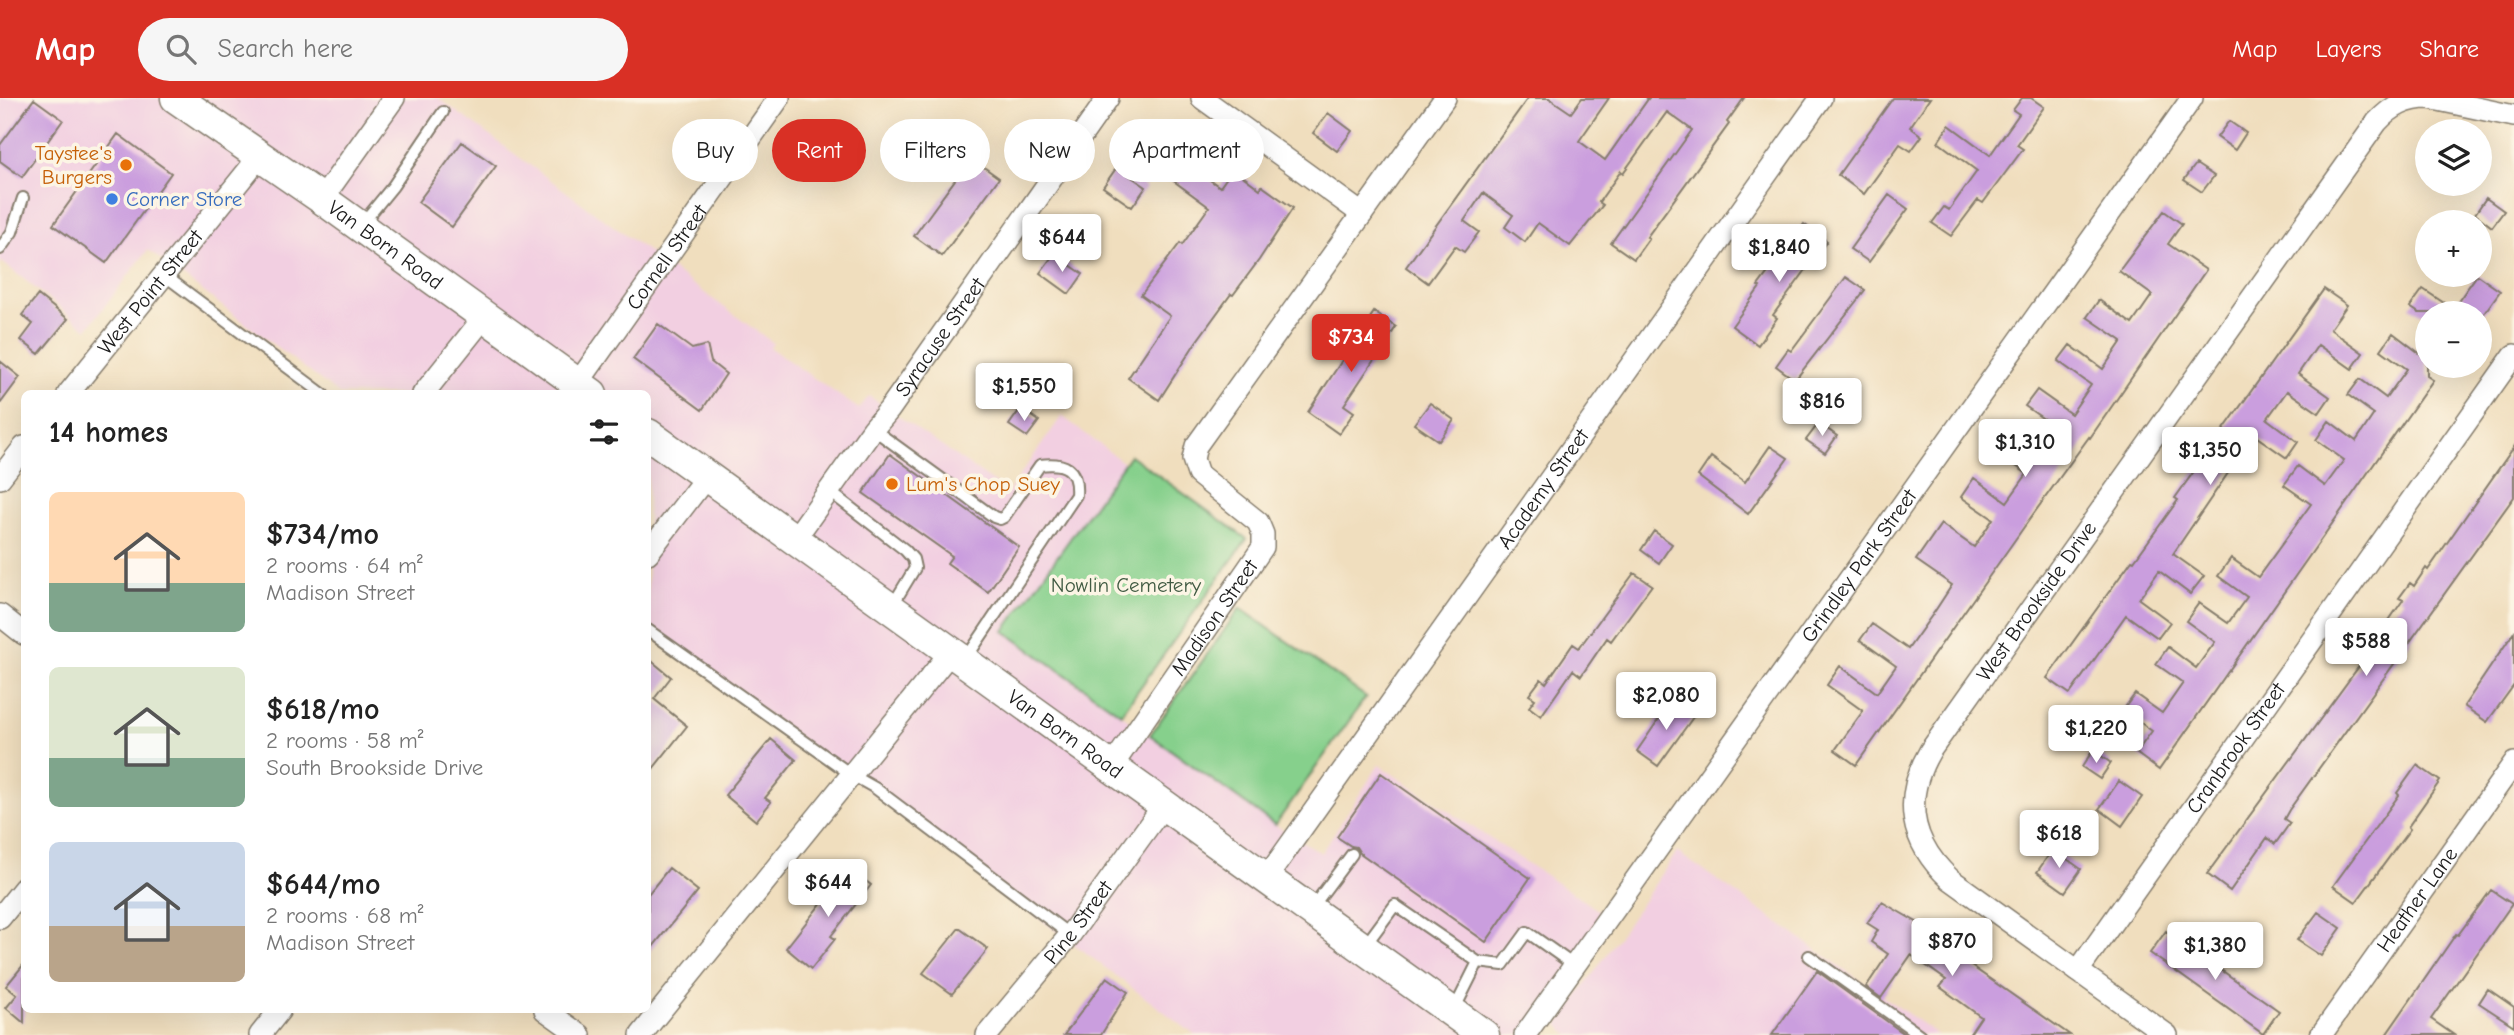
<!DOCTYPE html>
<html lang="en">
<head>
<meta charset="utf-8">
<style>
  :root { --surface:#fff; --page:#f6f6f6; --text:#222; --muted:#767676; --accent:#d93025 }
  body { margin:0; font-family:"Comic Neue",sans-serif; background:var(--page); color:var(--text); height:100vh; display:flex; flex-direction:column; font-size:26px; white-space:nowrap }
  * { box-sizing:border-box; margin:0 }
  p { font-size:23px; color:var(--muted) }
  .icon { flex:none; width:38px; height:38px; fill:none; stroke:currentColor; stroke-width:2; stroke-linecap:round; stroke-linejoin:round }
  .map { position:relative; flex:1; overflow:hidden }
  .details { position:absolute; left:21px; top:292px; width:630px; height:623px; display:flex; flex-direction:column; background:var(--surface); border-radius:10px; box-shadow:0 7px 28px #0002 }
  .details>* { flex:none }
  .hud { position:absolute; left:672px; top:21px; width:665px; height:63px; display:flex; gap:14px }
  .buttons { position:absolute; left:2415px; top:21px; display:grid; gap:14px }
  .buttons a { display:grid; place-items:center; width:77px; height:77px; border-radius:50%; background:var(--surface); box-shadow:0 7px 28px #0002; font-size:35px }
  .price { position:absolute; translate:-50% -60px; padding:0 16px; border-radius:7px; background:#fff; color:#222; font-size:23px; line-height:46px; filter:drop-shadow(0 2px 4px #0008) }
  .price::after { content:''; position:absolute; left:50%; top:42px; width:21px; height:16px; margin-left:-10px; background:inherit; clip-path:polygon(0 0,100% 0,50% 100%) }
  .price.active { background:var(--accent); color:#fff }
  ul { padding:0; list-style:none }
  li { display:flex; align-items:center; gap:21px; height:175px; padding:0 28px }
  li span { display:grid; place-items:center; flex:none; width:196px; height:140px; border-radius:10px; color:#555 }
  li>.icon { margin-inline-start:auto }
  span .icon { width:84px; height:84px; fill:#fffc; stroke-width:1 }
  li b { font-size:30px }
  h2 { display:flex; justify-content:space-between; align-items:center; height:84px; padding:0 28px; font-size:30px }
  .chip { padding:0 24px; border-radius:32px; background:var(--surface); box-shadow:0 7px 28px #0002; font-size:24px; line-height:63px }
  .chip.active { background:var(--accent); color:#fff }
  header { display:flex; align-items:center; gap:42px; box-sizing:border-box; height:98px; padding:0 35px; background:var(--accent); color:#fff }
  header strong { font-size:33px }
  nav { display:flex; gap:38px; margin-inline-start:auto; font-size:24px }
  .search { width:490px; height:63px; background:var(--page); display:flex; align-items:center; gap:18px; box-sizing:border-box; padding:0 24px; border-radius:38px; color:var(--muted); font-size:26px }
  .map>svg:first-child { display:block }
  .built { fill:#f2cfe1 }
  .green { fill:#86d08c; stroke:#517654; stroke-width:2 }
  .building { fill:#ca9ede }
  .lines { fill:none; stroke-linecap:round; stroke-linejoin:round }
  .lane-casing { stroke:#867d6d; stroke-width:14 }
  .street-casing { stroke:#867d6d; stroke-width:24 }
  .secondary-casing { stroke:#867d6d; stroke-width:33 }
  .lane { stroke:#fff; stroke-width:10 }
  .street { stroke:#fff; stroke-width:21 }
  .secondary { stroke:#fff; stroke-width:30 }
  .food-dot { fill:#e8710a; stroke:#fcf5e5; stroke-width:2.5 }
  .shop-dot { fill:#3f7fe0; stroke:#fcf5e5; stroke-width:2.5 }
  .labels { text-anchor:middle; dominant-baseline:central; stroke-width:7; stroke-linejoin:round; paint-order:stroke }
  .food-label { font-size:21px; fill:#c56008; stroke:#fcf5e5; text-anchor:end }
  .shop-label { font-size:21px; fill:#366cbe; stroke:#fcf5e5; text-anchor:start }
  .street-label { font-size:21px; fill:#1c1c1c; stroke:#fcf5e5 }
  .park-label { font-size:21px; fill:#415b43; stroke:#fcf5e5 }
</style>
</head>
<body>
<header>
<strong>Map</strong>
<div class="search"><svg class="icon" aria-label="search" viewBox="0 0 24 24"><circle cx="10" cy="10" r="6"/><path d="M15 15l6 6"/></svg>Search here</div>
<nav><a>Map</a><a>Layers</a><a>Share</a></nav>
</header>
<div class="map">
<svg width="2514" height="937" viewBox="0 0 2514 937">
  <rect width="100%" height="100%" fill="#fcf5e5"/>
  <filter id="ink" filterUnits="userSpaceOnUse"><feTurbulence type="fractalNoise" baseFrequency=".0143" numOctaves="2"/><feDisplacementMap in="SourceGraphic" scale="14" xChannelSelector="R" yChannelSelector="G"/><feConvolveMatrix kernelMatrix="1 2 1 2 8 2 1 2 1" color-interpolation-filters="sRGB"/></filter>
  <filter id="wash" filterUnits="userSpaceOnUse"><feTurbulence type="fractalNoise" baseFrequency=".00686" numOctaves="4" result="noise"/><feDisplacementMap in="SourceGraphic" scale="28" xChannelSelector="R" yChannelSelector="G"/><feGaussianBlur stdDeviation="1.57" result="paint"/><feColorMatrix in="noise" values="0 0 0 0 0 0 0 0 0 0 0 0 0 0 0 0 0 1.4 0 .05"/><feComposite in="paint" operator="in"/></filter>
  <g filter="url(#wash)">
    <rect width="100%" height="100%" fill="#f0debe"/>
    <path class="built" d="M 0,0 L 438,0 L 773,245 L 770,250 L 859,311 L 869,298 L 1008,394 L 1062,318 L 1124,365 L 1005,533 L 1275,727 L 1321,755 L 1379,667 L 1610,820 L 1520,937 L 1195,937 L 648,527 L 648,296 L 339,296 L 148,152 L 87,231 L 2,164 L 0,166 Z
      M 1677,754 L 1938,937 L 1570,937 L 1558,927 Z"/>
    <path class="green" d="M 1130,357 L 1247,441 L 1121,616 L 1004,533 Z
      M 1240,510 L 1366,599 L 1275,727 L 1150,637 Z"/>
    <g id="blocks">
      <path class="building" d="M 1528,0 L 1549,0 L 1571,15 L 1582,0 L 1609,0 L 1579,43 L 1605,62 L 1648,1 L 1646,0 L 1744,0 L 1727,24 L 1729,26 L 1647,139 L 1649,140 L 1634,161 L 1611,145 L 1692,32 L 1667,14 L 1623,75 L 1621,73 L 1599,104 L 1603,107 L 1570,148 L 1538,125 L 1525,144 L 1505,129 L 1513,117 L 1483,95 L 1464,123 L 1479,134 L 1464,154 L 1455,148 L 1428,185 L 1406,169 Z
        M 1893,0 L 1930,0 L 1910,29 L 1922,38 L 1911,53 L 1900,46 L 1864,96 L 1838,77 Z
        M 2022,0 L 2031,0 L 2044,9 L 2017,47 L 2023,51 L 1983,105 L 1978,102 L 1951,138 L 1932,125 L 1944,109 L 1949,112 L 1977,73 L 1938,44 L 1949,27 L 1990,57 L 2019,16 L 2013,12 Z
        M 34,1 L 63,22 L 22,79 L 0,63 L 0,47 Z
        M 1328,15 L 1352,33 L 1337,53 L 1313,35 Z
        M 2229,23 L 2246,35 L 2235,52 L 2217,39 Z
        M 118,36 L 171,75 L 106,165 L 53,127 Z
        M 462,44 L 496,68 L 452,129 L 418,104 Z
        M 971,60 L 999,80 L 942,158 L 914,138 Z
        M 1183,63 L 1220,89 L 1233,71 L 1260,91 L 1262,88 L 1293,110 L 1259,162 L 1233,197 L 1231,196 L 1196,244 L 1159,302 L 1128,280 L 1170,218 L 1141,197 L 1180,145 L 1182,147 L 1209,109 L 1171,81 Z
        M 2196,66 L 2214,78 L 2202,94 L 2184,82 Z
        M 1117,69 L 1146,89 L 1132,109 L 1103,89 Z
        M 1889,97 L 1908,111 L 1869,164 L 1850,151 Z
        M 2486,100 L 2504,113 L 2492,129 L 2475,116 Z
        M 2164,113 L 2182,126 L 2168,146 L 2206,172 L 2090,340 L 2089,339 L 2024,429 L 1856,667 L 1835,652 L 1863,613 L 1827,587 L 1840,568 L 1877,595 L 1896,568 L 1860,542 L 1872,526 L 1908,551 L 1935,513 L 1952,487 L 1916,462 L 1941,426 L 1974,449 L 1993,421 L 1961,399 L 1974,380 L 2007,404 L 2027,376 L 1994,352 L 2006,335 L 2039,359 L 2058,331 L 2025,308 L 2037,292 L 2071,316 L 2091,287 L 2058,263 L 2070,247 L 2103,271 L 2122,243 L 2087,219 L 2099,202 L 2132,226 L 2152,197 L 2119,173 Z
        M 1804,126 L 1827,143 L 1773,217 L 1777,220 L 1758,247 L 1732,228 L 1760,189 L 1758,188 Z
        M 1054,156 L 1083,176 L 1069,196 L 1040,175 Z
        M 2477,177 L 2500,193 L 2480,221 L 2480,215 L 2471,215 L 2457,205 Z
        M 1846,179 L 1865,192 L 1795,282 L 1776,268 L 1788,251 L 1791,253 Z
        M 2324,191 L 2347,207 L 2330,231 L 2363,255 L 2352,271 L 2318,247 L 2298,276 L 2330,299 L 2319,315 L 2287,293 L 2267,321 L 2298,344 L 2287,360 L 2254,337 L 2173,456 L 2204,478 L 2190,496 L 2159,473 L 2139,501 L 2170,524 L 2158,540 L 2126,517 L 2070,596 L 2047,580 L 2132,462 L 2134,463 L 2178,402 L 2175,400 Z
        M 2423,191 L 2444,205 L 2437,215 L 2419,215 L 2410,209 Z
        M 38,197 L 68,221 L 39,256 L 21,242 L 33,226 L 22,217 Z
        M 1374,214 L 1396,229 L 1344,307 L 1354,314 L 1339,336 L 1308,314 Z
        M 658,226 L 692,251 L 707,247 L 711,264 L 726,276 L 702,312 L 633,261 Z
        M 2393,235 L 2427,261 L 2427,278 L 2433,282 L 2159,672 L 2136,655 L 2152,633 L 2123,612 L 2135,596 L 2162,615 L 2183,585 L 2156,566 L 2168,549 L 2196,570 L 2215,544 L 2186,523 L 2199,505 L 2228,525 L 2247,499 L 2218,478 L 2231,460 L 2258,479 L 2311,406 L 2284,387 L 2298,368 L 2325,388 L 2344,362 L 2316,342 L 2329,323 L 2356,343 L 2374,316 L 2348,297 L 2360,281 L 2386,300 L 2407,271 L 2381,252 Z
        M 0,263 L 20,279 L 0,306 Z
        M 1430,305 L 1454,322 L 1439,343 L 1414,326 Z
        M 1021,310 L 1039,323 L 1027,339 L 1009,327 Z
        M 1819,325 L 1837,338 L 1825,355 L 1806,342 Z
        M 1770,348 L 1788,360 L 1748,416 L 1698,378 L 1711,359 L 1745,384 Z
        M 2514,349 L 2514,399 L 2289,712 L 2284,721 L 2290,725 L 2275,746 L 2267,740 L 2230,793 L 2207,776 L 2376,545 L 2374,544 L 2403,502 L 2399,500 L 2410,485 L 2414,488 L 2426,470 L 2428,472 Z
        M 890,356 L 1019,449 L 988,494 L 947,465 L 952,458 L 863,395 Z
        M 1654,433 L 1672,446 L 1659,465 L 1641,452 Z
        M 1634,475 L 1652,487 L 1611,543 L 1607,540 L 1581,578 L 1573,572 L 1541,618 L 1529,609 L 1535,601 L 1529,597 L 1541,581 L 1546,585 L 1573,546 L 1579,550 Z
        M 2514,534 L 2514,587 L 2487,624 L 2464,608 Z
        M 648,560 L 671,579 L 654,601 L 687,628 L 648,677 Z
        M 1674,599 L 1696,615 L 1658,668 L 1637,653 Z
        M 771,641 L 796,662 L 765,700 L 771,704 L 756,723 L 725,697 Z
        M 2093,652 L 2111,665 L 2100,681 L 2082,669 Z
        M 2417,667 L 2440,683 L 2408,729 L 2410,731 L 2356,804 L 2333,788 L 2399,697 L 2397,695 Z
        M 1381,675 L 1530,780 L 1486,844 L 1360,755 L 1356,749 L 1351,748 L 1337,739 Z
        M 2119,683 L 2142,699 L 2122,728 L 2099,711 Z
        M 2053,751 L 2081,771 L 2065,794 L 2037,774 Z
        M 669,770 L 698,793 L 648,855 L 648,796 Z
        M 849,770 L 871,787 L 831,838 L 835,841 L 811,871 L 786,850 Z
        M 2491,792 L 2512,806 L 2431,921 L 2454,937 L 2386,937 L 2456,836 L 2458,837 Z
        M 1882,804 L 1920,826 L 1917,830 L 2070,937 L 1969,937 L 1981,919 L 1940,889 L 1946,882 L 1911,857 L 1881,900 L 1866,889 L 1888,856 L 1871,844 L 1878,832 L 1867,825 Z
        M 2318,814 L 2341,830 L 2321,858 L 2297,842 Z
        M 959,830 L 988,851 L 952,896 L 923,875 Z
        M 2166,833 L 2279,913 L 2263,936 L 2150,855 Z
        M 24,866 L 24,925 L 6,910 L 17,897 L 6,888 Z
        M 1817,873 L 1906,937 L 1772,937 Z
        M 1107,879 L 1128,894 L 1101,937 L 1064,937 Z
        M 2488,891 L 2514,909 L 2514,928 L 2479,905 Z"/>
    </g>
  </g>
  <g filter="url(#ink)">
    <use href="#blocks" fill-opacity="0" stroke="#867d6d" stroke-width="2"/>
    <g class="lines">
      <defs>
        <path id="lane" d="M 362,126 L 393,88 L 443,14
          M 0,151 L 12,134 L 23,100
          M 164,177 L 323,296
          M 873,331 L 994,419 L 1000,421 L 1004,419 L 1040,367 C 1065,364 1078,370 1076,397 L 965,562
          M 829,393 L 905,452 L 913,461 L 915,470 L 892,508
          M 648,532 L 852,677 L 875,690 L 1070,837
          M 1311,811 L 1352,756
          M 1364,849 L 1395,807 L 1478,864 L 1453,914
          M 1809,858 L 1920,937
          M 1478,864 L 1503,867 L 1527,834 L 1575,868"/>
        <g id="street">
          <path d="M 1202,0 L 1362,116"/>
          <path d="M 322,101 L 394,0"/>
          <path id="s1" d="M 578,285 L 779,0"/>
          <path id="s2" d="M 68,296 L 259,59"/>
          <path d="M 423,296 L 485,218"/>
          <path d="M 0,380 L 24,349"/>
          <path id="s3" d="M 794,442 L 873,331 L 889,312 L 1108,0"/>
          <path d="M 648,455 L 706,379"/>
          <path d="M 0,517 L 24,536"/>
          <path id="s4" d="M 1110,671 L 1263,449 L 1263,436 L 1258,424 L 1198,376 L 1193,361 L 1196,348 L 1445,0"/>
          <path id="s5" d="M 1265,782 L 1821,0"/>
          <path d="M 0,820 L 24,790"/>
          <path id="s6" d="M 2078,873 L 2514,257"/>
          <path d="M 545,912 L 580,937"/>
          <path d="M 260,937 L 280,912"/>
          <path d="M 641,937 L 950,555"/>
          <path id="s7" d="M 987,937 L 1070,837 L 1163,708"/>
          <path id="s8" d="M 1525,937 L 2192,0"/>
          <path id="s9" d="M 2167,937 L 1950,781 C 1910,744 1902,701 1930,653 L 2377,24 C 2392,8 2407,0 2429,0 L 2514,18"/>
          <path id="s10" d="M 2321,937 L 2514,665"/>
        </g>
        <g id="secondary">
          <path id="s11" d="M 176,0 L 322,101 L 592,296"/>
          <path id="s12" d="M 648,336 L 1484,937"/>
        </g>
      </defs>
      <use href="#lane" class="lane-casing"/>
      <use href="#street" class="street-casing"/>
      <use href="#secondary" class="secondary-casing"/>
      <use href="#lane" class="lane"/>
      <use href="#street" class="street"/>
      <use href="#secondary" class="secondary"/>
    </g>
  </g>
  <g class="food-dot">
    <circle cx="126" cy="67" r="7"/>
    <circle cx="892" cy="386" r="7"/>
  </g>
  <circle class="shop-dot" cx="112" cy="101" r="7"/>
  <g class="labels">
    <g class="food-label">
      <text x="112" y="55">Taystee's<tspan x="112" dy="24">Burgers</tspan></text>
      <text x="906" y="386" text-anchor="start">Lum's Chop Suey</text>
    </g>
    <g class="shop-label">
      <text x="126" y="101">Corner Store</text>
    </g>
    <g class="street-label">
      <text stroke="none"><textPath href="#s11" startOffset="256">Van Born Road</textPath></text>
      <text stroke="none"><textPath href="#s1" startOffset="154">Cornell Street</textPath></text>
      <text stroke="none"><textPath href="#s2" startOffset="131">West Point Street</textPath></text>
      <text stroke="none"><textPath href="#s3" startOffset="250">Syracuse Street</textPath></text>
      <text stroke="none"><textPath href="#s5" startOffset="480">Academy Street</textPath></text>
      <text stroke="none"><textPath href="#s8" startOffset="576">Grindley Park Street</textPath></text>
      <text stroke="none"><textPath href="#s9" startOffset="593">West Brookside Drive</textPath></text>
      <text stroke="none"><textPath href="#s4" startOffset="184">Madison Street</textPath></text>
      <text stroke="none"><textPath href="#s12" startOffset="514">Van Born Road</textPath></text>
      <text stroke="none"><textPath href="#s6" startOffset="273">Cranbrook Street</textPath></text>
      <text stroke="none"><textPath href="#s10" startOffset="166">Heather Lane</textPath></text>
      <text stroke="none"><textPath href="#s7" startOffset="145">Pine Street</textPath></text>
    </g>
    <g class="park-label">
      <text x="1126" y="487">Nowlin Cemetery</text>
    </g>
  </g>
</svg>
<div class="buttons">
<a><svg class="icon" aria-label="layers" viewBox="0 0 24 24"><path d="M12 4l9 5-9 5-9-5zM3 14l9 5 9-5"/></svg></a>
<a>+</a>
<a>−</a>
</div>
<b class="price" style="left:1062px;top:176px">$644</b>
<b class="price" style="left:1779px;top:186px">$1,840</b>
<b class="price active" style="left:1351px;top:276px">$734</b>
<b class="price" style="left:1024px;top:325px">$1,550</b>
<b class="price" style="left:1822px;top:340px">$816</b>
<b class="price" style="left:2025px;top:381px">$1,310</b>
<b class="price" style="left:2210px;top:389px">$1,350</b>
<b class="price" style="left:2366px;top:580px">$588</b>
<b class="price" style="left:1666px;top:634px">$2,080</b>
<b class="price" style="left:2096px;top:667px">$1,220</b>
<b class="price" style="left:2059px;top:772px">$618</b>
<b class="price" style="left:828px;top:821px">$644</b>
<b class="price" style="left:1952px;top:880px">$870</b>
<b class="price" style="left:2215px;top:884px">$1,380</b>
<div class="hud">
<a class="chip">Buy</a>
<a class="chip active">Rent</a>
<a class="chip">Filters</a>
<a class="chip">New</a>
<a class="chip">Apartment</a>
</div>
<section class="details">
<h2>14 homes<svg class="icon" aria-label="filters" viewBox="0 0 24 24"><path d="M4 7h16M4 17h16"/><circle cx="9" cy="7" r="2"/><circle cx="15" cy="17" r="2"/></svg></h2>
<ul>
<li><span style="background:linear-gradient(#ffd9b3 65%,#7fa58c 0)"><svg class="icon" aria-label="home" viewBox="0 0 24 24"><path d="M3 11l9-7 9 7M6 9v11h12V9"/></svg></span><div><b>$734/mo</b><p>2 rooms · 64 m²</p><p>Madison Street</p></div></li>
<li><span style="background:linear-gradient(#dfe7d0 65%,#7fa58c 0)"><svg class="icon" aria-label="home" viewBox="0 0 24 24"><path d="M3 11l9-7 9 7M6 9v11h12V9"/></svg></span><div><b>$618/mo</b><p>2 rooms · 58 m²</p><p>South Brookside Drive</p></div></li>
<li><span style="background:linear-gradient(#c9d6e8 60%,#b9a48a 0)"><svg class="icon" aria-label="home" viewBox="0 0 24 24"><path d="M3 11l9-7 9 7M6 9v11h12V9"/></svg></span><div><b>$644/mo</b><p>2 rooms · 68 m²</p><p>Madison Street</p></div></li>
</ul>
</section>
</div>
</body>
</html>
